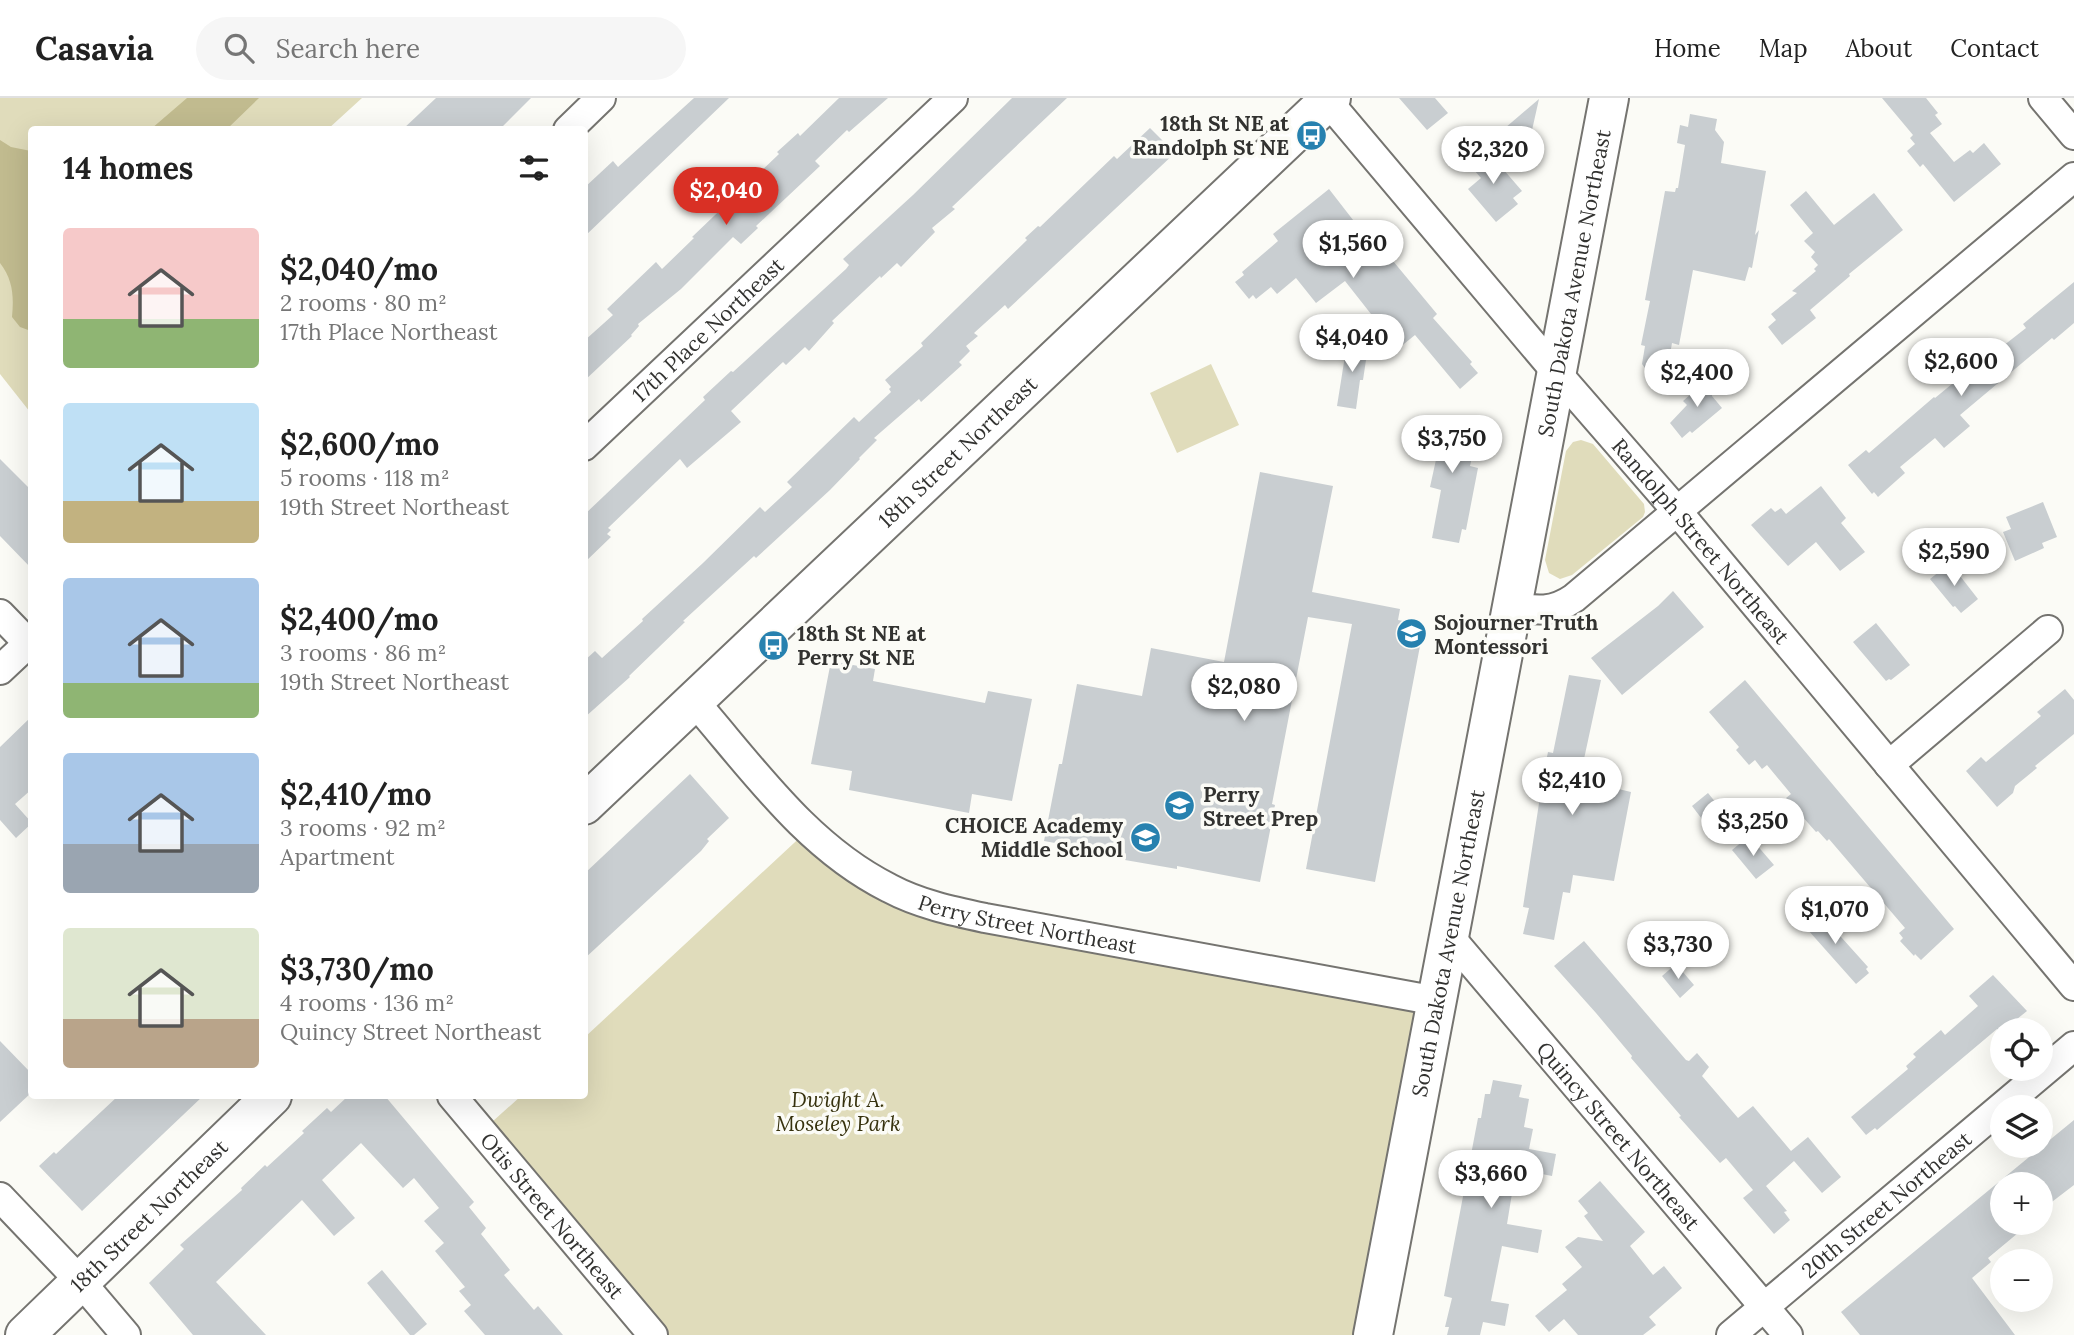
<!DOCTYPE html>
<html lang="en">
<head>
<meta charset="utf-8">
<style>
  :root { --surface:#fff; --page:#f6f6f6; --text:#222; --muted:#767676; --line:#e0e0e0; --accent:#d93025 }
  body { margin:0; font-family:Lora,serif; background:var(--page); color:var(--text); height:100vh; display:flex; flex-direction:column; font-size:26px; white-space:nowrap }
  * { box-sizing:border-box; margin:0 }
  p { font-size:23px; color:var(--muted) }
  .icon { flex:none; width:38px; height:38px; fill:none; stroke:currentColor; stroke-width:2; stroke-linecap:round; stroke-linejoin:round }
  .map { position:relative; flex:1; overflow:hidden }
  .details { position:absolute; left:28px; top:28px; width:560px; height:973px; display:flex; flex-direction:column; background:var(--surface); border-radius:7px; box-shadow:0 7px 28px #0002 }
  .details>* { flex:none }
  .buttons { position:absolute; left:1990px; top:920px; display:grid; gap:14px }
  .buttons a { display:grid; place-items:center; width:63px; height:63px; border-radius:50%; background:var(--surface); box-shadow:0 7px 28px #0002; font-size:35px }
  .price { position:absolute; translate:-50% -60px; padding:0 16px; border-radius:24px; background:#fff; color:#222; font-size:23px; line-height:46px; filter:drop-shadow(0 2px 4px #0008) }
  .price::after { content:''; position:absolute; left:50%; top:42px; width:21px; height:16px; margin-left:-10px; background:inherit; clip-path:polygon(0 0,100% 0,50% 100%) }
  .price.on { background:var(--accent); color:#fff }
  ul { padding:0; list-style:none }
  li { display:flex; align-items:center; gap:21px; height:175px; padding:0 35px }
  li span { display:grid; place-items:center; flex:none; width:196px; height:140px; border-radius:7px; color:#555 }
  li>.icon { margin-inline-start:auto }
  span .icon { width:84px; height:84px; fill:#fffc; stroke-width:1 }
  li b { font-size:30px }
  h2 { display:flex; justify-content:space-between; align-items:center; height:84px; padding:0 35px; font-size:30px }
  header { display:flex; align-items:center; gap:42px; box-sizing:border-box; height:98px; padding:0 35px; background:var(--surface); border-bottom:2px solid var(--line) }
  header strong { font-size:33px }
  nav { display:flex; gap:38px; margin-inline-start:auto; font-size:24px }
  .search { width:490px; height:63px; background:var(--page); display:flex; align-items:center; gap:18px; box-sizing:border-box; padding:0 24px; border-radius:38px; color:var(--muted); font-size:26px }
  .map>svg:first-child { display:block }
  .green { fill:#e0dcbb }
  .forest { fill:#c1bb8f }
  .building { fill:#c9ced1 }
  .lines { fill:none; stroke-linecap:round; stroke-linejoin:round }
  .minor-casing { stroke:#757470; stroke-width:32 }
  .secondary-casing { stroke:#757470; stroke-width:42 }
  .primary-casing { stroke:#757470; stroke-width:42 }
  .minor { stroke:#fff; stroke-width:28 }
  .secondary { stroke:#fff; stroke-width:38 }
  .primary { stroke:#fff; stroke-width:38 }
  .labels { text-anchor:middle; dominant-baseline:central; stroke-width:7; stroke-linejoin:round; paint-order:stroke }
  .poi-label { font-size:21px; font-weight:bold; fill:#323230; stroke:#fbfbf6; text-anchor:start }
  .street-label { font-size:21px; fill:#323230; stroke:#fbfbf6 }
  .park-label { font-size:21px; font-style:italic; fill:#36310d; stroke:#fbfbf6 }
</style>
</head>
<body>
<header>
<strong>Casavia</strong>
<div class="search"><svg class="icon" aria-label="search" viewBox="0 0 24 24"><circle cx="10" cy="10" r="6"/><path d="M15 15l6 6"/></svg>Search here</div>
<nav><a>Home</a><a>Map</a><a>About</a><a>Contact</a></nav>
</header>
<div class="map">
<svg width="2074" height="1237" viewBox="0 0 2074 1237">
  <rect width="100%" height="100%" fill="#fbfbf6"/>
  <path class="green" d="M 0,0 L 362,0 L 328,31 L 32,32 L 32,312 L 30,314 L 0,276 Z
    M 1211,266 L 1239,327 L 1177,355 L 1150,295 Z
    M 1581,342 L 1593,346 L 1644,406 L 1645,414 L 1643,419 L 1572,477 L 1560,481 L 1549,475 L 1545,462 L 1566,353 L 1573,344 Z
    M 808,732 L 909,800 L 1437,903 L 1374,1237 L 653,1237 L 482,1033 L 521,998 L 584,998 L 585,939 Z"/>
  <path class="forest" d="M 187,0 L 259,0 L 227,31 L 151,31 Z
    M 0,42 L 11,49 L 31,53 L 31,233 L 20,229 L 12,219 C 14,198 13,182 0,165 Z"/>
  <path class="building" d="M 436,0 L 531,0 L 499,32 L 402,32 Z
    M 694,0 L 729,0 L 584,139 L 584,90 L 613,63 L 618,69 Z
    M 839,0 L 888,0 L 849,34 L 847,32 L 815,63 L 820,68 L 756,128 L 758,130 L 741,146 L 733,139 L 681,191 L 638,226 L 639,228 L 631,237 L 632,238 L 584,283 L 584,243 L 613,217 L 607,211 L 656,164 L 662,171 L 694,140 L 692,139 L 779,56 L 777,54 L 798,35 L 800,38 Z
    M 1012,0 L 1067,0 L 952,109 L 955,111 L 932,130 L 935,134 L 901,169 L 897,165 L 881,180 L 880,178 L 832,223 L 834,225 L 809,253 L 805,249 L 786,267 L 783,264 L 731,313 L 741,324 L 687,370 L 680,361 L 608,430 L 611,432 L 607,436 L 611,439 L 584,465 L 584,417 L 705,302 L 703,299 L 731,273 L 733,274 L 846,171 L 849,167 L 843,161 L 913,97 Z
    M 1399,0 L 1435,0 L 1448,15 L 1427,32 Z
    M 1882,0 L 1926,0 L 1938,15 L 1935,17 L 1942,26 L 1930,35 L 1954,64 L 1970,52 L 1973,55 L 1984,45 L 2001,66 L 1954,104 L 1923,66 L 1920,69 L 1907,53 L 1915,46 L 1910,40 L 1913,37 Z
    M 1539,1 L 1528,50 L 1491,42 Z
    M 1690,16 L 1717,21 L 1715,32 L 1724,44 L 1721,65 L 1766,73 L 1755,137 L 1759,132 L 1752,170 L 1749,169 L 1745,183 L 1693,172 L 1679,247 L 1672,245 L 1666,280 L 1650,277 L 1642,266 L 1645,248 L 1641,247 L 1650,203 L 1645,202 L 1665,93 L 1675,94 L 1676,90 L 1678,90 L 1685,47 L 1677,45 L 1680,27 L 1688,29 Z
    M 1150,30 L 1175,55 L 1008,211 L 1005,207 L 974,235 L 978,238 L 966,248 L 970,253 L 959,264 L 962,267 L 921,304 L 919,301 L 874,340 L 877,342 L 859,360 L 860,361 L 830,392 L 756,460 L 754,458 L 683,523 L 685,524 L 629,578 L 630,579 L 584,620 L 584,563 L 595,553 L 602,560 L 643,523 L 642,521 L 703,465 L 760,409 L 765,414 L 792,389 L 787,384 L 854,319 L 859,324 L 891,294 L 889,291 L 891,289 L 885,282 L 923,248 L 921,245 L 1027,142 L 1025,140 L 1038,128 L 1040,129 L 1114,58 L 1117,61 Z
    M 1484,49 L 1522,93 L 1513,100 L 1518,106 L 1496,124 L 1468,91 L 1481,80 L 1467,64 Z
    M 1329,91 L 1388,167 L 1393,163 L 1437,216 L 1433,220 L 1472,264 L 1470,266 L 1478,275 L 1460,291 L 1415,237 L 1394,254 L 1378,233 L 1382,230 L 1345,183 L 1316,205 L 1296,180 L 1277,196 L 1271,189 L 1256,201 L 1253,197 L 1249,201 L 1235,184 L 1244,177 L 1242,174 L 1278,143 L 1273,136 Z
    M 1806,93 L 1834,127 L 1874,95 L 1903,132 L 1849,176 L 1850,178 L 1810,212 L 1816,220 L 1782,247 L 1768,229 L 1776,222 L 1771,216 L 1797,195 L 1792,193 L 1816,173 L 1814,171 L 1818,167 L 1811,159 L 1815,154 L 1804,143 L 1813,135 L 1790,107 Z
    M 2074,184 L 2074,225 L 2054,242 L 2052,240 L 1960,317 L 1970,328 L 1944,350 L 1935,340 L 1900,369 L 1905,375 L 1878,399 L 1874,394 L 1872,396 L 1848,367 L 1866,352 L 1869,355 L 1934,299 L 1935,300 L 1992,253 L 1994,255 L 2026,230 L 2023,226 Z
    M 1348,239 L 1365,242 L 1362,261 L 1366,262 L 1363,282 L 1360,282 L 1356,311 L 1337,308 Z
    M 1714,276 L 1712,298 L 1722,310 L 1692,335 L 1690,333 L 1682,340 L 1670,325 L 1687,307 L 1683,303 Z
    M 1427,318 L 1479,329 L 1470,368 L 1478,370 L 1466,432 L 1462,431 L 1459,445 L 1432,440 L 1441,392 L 1430,389 L 1439,348 L 1422,344 Z
    M 0,361 L 32,393 L 32,471 L 0,438 Z
    M 1260,374 L 1333,388 L 1312,494 L 1400,511 L 1398,522 L 1424,527 L 1375,784 L 1306,771 L 1352,526 L 1308,519 L 1272,706 L 1275,707 L 1260,784 L 1177,768 L 1177,771 L 1125,762 L 1126,758 L 1044,743 L 1059,666 L 1062,666 L 1077,586 L 1142,598 L 1151,550 L 1224,564 Z
    M 1821,388 L 1846,420 L 1841,425 L 1865,454 L 1840,473 L 1816,444 L 1788,468 L 1751,427 L 1771,410 L 1775,414 L 1781,410 L 1786,416 Z
    M 2043,404 L 2057,439 L 2042,445 L 2044,450 L 2015,463 L 2003,434 L 2011,431 L 2006,419 Z
    M 1950,465 L 1978,501 L 1961,515 L 1955,508 L 1953,509 L 1930,481 Z
    M 1673,493 L 1704,529 L 1622,597 L 1591,560 L 1658,508 Z
    M 1876,525 L 1910,567 L 1891,582 L 1889,581 L 1886,583 L 1853,544 Z
    M 831,563 L 875,571 L 873,583 L 985,605 L 988,593 L 1032,601 L 1012,703 L 972,696 L 969,715 L 849,692 L 852,673 L 811,666 Z
    M 1569,577 L 1601,582 L 1584,661 L 1589,662 L 1585,683 L 1631,694 L 1614,783 L 1573,777 L 1570,795 L 1563,794 L 1554,842 L 1523,836 L 1529,810 L 1523,809 L 1544,673 L 1548,654 L 1553,655 Z
    M 1745,582 L 1954,831 L 1921,862 L 1915,856 L 1914,858 L 1900,843 L 1903,840 L 1899,835 L 1905,830 L 1829,741 L 1827,743 L 1818,733 L 1816,734 L 1786,700 L 1791,696 L 1767,667 L 1762,671 L 1755,662 L 1749,667 L 1736,652 L 1739,649 L 1709,614 Z
    M 2065,591 L 2074,602 L 2074,636 L 2035,668 L 2037,670 L 2015,688 L 2013,695 L 1997,709 L 1966,673 L 1981,659 L 1986,664 L 2041,618 L 2037,614 Z
    M 32,618 L 32,691 L 15,706 L 32,725 L 16,740 L 0,722 L 0,649 Z
    M 690,676 L 729,720 L 707,741 L 709,743 L 701,753 L 584,861 L 584,776 Z
    M 1708,695 L 1721,711 L 1705,725 L 1692,708 Z
    M 1749,738 L 1774,767 L 1756,781 L 1732,752 Z
    M 1815,810 L 1868,869 L 1866,871 L 1869,875 L 1856,886 L 1800,823 Z
    M 1584,843 L 1686,962 L 1689,963 L 1697,955 L 1709,969 L 1702,978 L 1738,1020 L 1753,1008 L 1791,1053 L 1808,1039 L 1841,1079 L 1822,1095 L 1794,1063 L 1766,1088 L 1787,1113 L 1784,1114 L 1790,1122 L 1774,1136 L 1743,1100 L 1753,1092 L 1726,1060 L 1720,1065 L 1679,1019 L 1681,1018 L 1631,960 L 1632,958 L 1596,915 L 1554,868 Z
    M 1676,866 L 1694,887 L 1680,900 L 1662,878 Z
    M 1993,877 L 2027,913 L 2002,933 L 2002,935 L 1997,931 L 1877,1032 L 1875,1030 L 1866,1037 L 1851,1019 L 1908,971 L 1906,968 L 1916,959 L 1913,956 L 1941,932 L 1945,937 L 1978,908 L 1969,898 Z
    M 0,943 L 32,976 L 32,994 L 0,1024 Z
    M 1493,982 L 1522,987 L 1519,999 L 1529,1001 L 1524,1029 L 1533,1031 L 1529,1051 L 1556,1056 L 1552,1078 L 1516,1071 L 1507,1126 L 1542,1132 L 1538,1155 L 1502,1148 L 1491,1203 L 1509,1206 L 1505,1228 L 1483,1224 L 1480,1237 L 1447,1237 L 1449,1229 L 1445,1229 L 1452,1200 L 1444,1198 L 1478,1020 L 1481,1020 L 1485,996 L 1490,996 Z
    M 118,998 L 203,998 L 82,1113 L 39,1068 L 54,1054 L 56,1056 Z
    M 348,998 L 385,998 L 474,1104 L 469,1109 L 486,1130 L 481,1136 L 510,1172 L 504,1177 L 534,1212 L 538,1208 L 563,1237 L 485,1237 L 464,1213 L 471,1207 L 459,1193 L 465,1189 L 435,1153 L 444,1145 L 424,1123 L 439,1110 L 414,1080 L 403,1090 L 361,1045 L 322,1082 L 355,1120 L 334,1138 L 302,1102 L 216,1184 L 266,1237 L 193,1237 L 149,1185 L 184,1151 L 180,1147 L 242,1092 L 241,1090 L 265,1067 L 267,1069 L 304,1035 L 302,1033 L 327,1010 L 331,1014 Z
    M 2074,1022 L 2074,1087 L 2040,1113 L 2040,1087 L 2002,1087 L 2002,1125 L 2030,1125 L 1988,1160 L 1991,1164 L 1972,1180 L 2015,1237 L 1860,1237 L 1841,1214 Z
    M 1600,1083 L 1645,1134 L 1630,1148 L 1653,1177 L 1664,1168 L 1682,1190 L 1649,1219 L 1656,1227 L 1643,1237 L 1578,1237 L 1564,1221 L 1549,1234 L 1535,1218 L 1567,1192 L 1562,1186 L 1582,1169 L 1565,1149 L 1578,1139 L 1603,1143 L 1584,1118 L 1588,1115 L 1578,1103 Z
    M 382,1172 L 427,1226 L 414,1237 L 410,1237 L 367,1185 Z"/>
  <g class="lines">
    <defs>
      <g id="minor">
        <path id="s1" d="M 1325,0 L 1557,275 L 1677,413 L 2074,888"/>
        <path d="M 2043,0 L 2074,37"/>
        <path d="M 568,32 L 601,0"/>
        <path id="s2" d="M 584,348 L 953,0"/>
        <path d="M 1512,507 C 1536,514 1554,514 1574,500 L 2074,79"/>
        <path d="M 0,516 L 32,549"/>
        <path d="M 0,572 L 32,542"/>
        <path id="s3" d="M 694,603 C 753,671 807,749 889,790 C 919,806 952,813 985,820 L 1437,903"/>
        <path d="M 1889,667 L 2048,532"/>
        <path id="s4" d="M 1449,838 L 1788,1237"/>
        <path id="s5" d="M 452,998 L 653,1237"/>
        <path d="M 0,1099 L 81,1184 L 126,1237"/>
        <path id="s6" d="M 1731,1237 L 2074,948"/>
      </g>
      <g id="secondary">
        <path id="s7" d="M 584,707 L 1331,0"/>
        <path id="s8" d="M 25,1237 L 272,998"/>
      </g>
      <g id="primary">
        <path id="s9" d="M 1373,1237 L 1609,0"/>
      </g>
    </defs>
    <use href="#minor" class="minor-casing"/>
    <use href="#secondary" class="secondary-casing"/>
    <use href="#primary" class="primary-casing"/>
    <use href="#minor" class="minor"/>
    <use href="#secondary" class="secondary"/>
    <use href="#primary" class="primary"/>
  </g>
  <defs>
    <symbol id="bus-disc" viewBox="-11 -11 22 22"><circle r="9.5" fill="#2781af" stroke="#fbfbf6"/><path d="M-5-6H5V4H4V6H2V4H-2V6H-4V4H-5ZM-3.5-4V0h7V-4ZM-3.5 1.2v1.5H-2V1.2ZM2 1.2v1.5H3.5V1.2Z" fill="#fff"/></symbol>
    <symbol id="school-disc" viewBox="-11 -11 22 22"><circle r="9.5" fill="#2781af" stroke="#fbfbf6"/><path d="M0-5L7-2L0 1L-7-2ZM-4 1L0 2.5L4 1V4Q0 6-4 4Z" fill="#fff"/></symbol>
  </defs>
  <g fill-rule="evenodd">
    <use href="#bus-disc" x="1294" y="20" width="35" height="35"/>
    <use href="#school-disc" x="1394" y="518" width="35" height="35"/>
    <use href="#bus-disc" x="756" y="530" width="35" height="35"/>
    <use href="#school-disc" x="1162" y="690" width="35" height="35"/>
    <use href="#school-disc" x="1128" y="722" width="35" height="35"/>
  </g>
  <g class="labels">
    <g class="poi-label">
      <text x="1289" y="25" text-anchor="end">18th St NE at<tspan x="1289" dy="24">Randolph St NE</tspan></text>
      <text x="1434" y="524">Sojourner Truth<tspan x="1434" dy="24">Montessori</tspan></text>
      <text x="797" y="535">18th St NE at<tspan x="797" dy="24">Perry St NE</tspan></text>
      <text x="1203" y="696">Perry<tspan x="1203" dy="24">Street Prep</tspan></text>
      <text x="1123" y="727" text-anchor="end">CHOICE Academy<tspan x="1123" dy="24">Middle School</tspan></text>
    </g>
    <g class="street-label">
      <text stroke="none"><textPath href="#s9" startOffset="1071">South Dakota Avenue Northeast</textPath></text>
      <text stroke="none"><textPath href="#s2" startOffset="170">17th Place Northeast</textPath></text>
      <text stroke="none"><textPath href="#s7" startOffset="514">18th Street Northeast</textPath></text>
      <text stroke="none"><textPath href="#s1" startOffset="581">Randolph Street Northeast</textPath></text>
      <text stroke="none"><textPath href="#s3" startOffset="416">Perry Street Northeast</textPath></text>
      <text stroke="none"><textPath href="#s9" startOffset="399">South Dakota Avenue Northeast</textPath></text>
      <text stroke="none"><textPath href="#s4" startOffset="262">Quincy Street Northeast</textPath></text>
      <text stroke="none"><textPath href="#s6" startOffset="203">20th Street Northeast</textPath></text>
      <text stroke="none"><textPath href="#s8" startOffset="172">18th Street Northeast</textPath></text>
      <text stroke="none"><textPath href="#s5" startOffset="156">Otis Street Northeast</textPath></text>
    </g>
    <g class="park-label">
      <text x="838" y="1001">Dwight A.<tspan x="838" dy="24">Moseley Park</tspan></text>
    </g>
  </g>
</svg>
<div class="buttons">
<a><svg class="icon" aria-label="locate" viewBox="0 0 24 24"><circle cx="12" cy="12" r="6"/><path d="M12 2v4M12 18v4M2 12h4M18 12h4"/></svg></a>
<a><svg class="icon" aria-label="layers" viewBox="0 0 24 24"><path d="M12 4l9 5-9 5-9-5zM3 14l9 5 9-5"/></svg></a>
<a>+</a>
<a>−</a>
</div>
<b class="price" style="left:1493px;top:88px">$2,320</b>
<b class="price on" style="left:726px;top:129px">$2,040</b>
<b class="price" style="left:1353px;top:182px">$1,560</b>
<b class="price" style="left:1352px;top:276px">$4,040</b>
<b class="price" style="left:1961px;top:300px">$2,600</b>
<b class="price" style="left:1697px;top:311px">$2,400</b>
<b class="price" style="left:1452px;top:377px">$3,750</b>
<b class="price" style="left:1954px;top:490px">$2,590</b>
<b class="price" style="left:1244px;top:625px">$2,080</b>
<b class="price" style="left:1572px;top:719px">$2,410</b>
<b class="price" style="left:1753px;top:760px">$3,250</b>
<b class="price" style="left:1835px;top:848px">$1,070</b>
<b class="price" style="left:1678px;top:883px">$3,730</b>
<b class="price" style="left:1491px;top:1112px">$3,660</b>
<section class="details">
<h2>14 homes<svg class="icon" aria-label="filters" viewBox="0 0 24 24"><path d="M4 7h16M4 17h16"/><circle cx="9" cy="7" r="2"/><circle cx="15" cy="17" r="2"/></svg></h2>
<ul>
<li><span style="background:linear-gradient(#f6c9c9 65%,#8fb573 0)"><svg class="icon" aria-label="home" viewBox="0 0 24 24"><path d="M3 11l9-7 9 7M6 9v11h12V9"/></svg></span><div><b>$2,040/mo</b><p>2 rooms · 80 m²</p><p>17th Place Northeast</p></div></li>
<li><span style="background:linear-gradient(#bfe0f5 70%,#c2b280 0)"><svg class="icon" aria-label="home" viewBox="0 0 24 24"><path d="M3 11l9-7 9 7M6 9v11h12V9"/></svg></span><div><b>$2,600/mo</b><p>5 rooms · 118 m²</p><p>19th Street Northeast</p></div></li>
<li><span style="background:linear-gradient(#a9c7e8 75%,#8fb573 0)"><svg class="icon" aria-label="home" viewBox="0 0 24 24"><path d="M3 11l9-7 9 7M6 9v11h12V9"/></svg></span><div><b>$2,400/mo</b><p>3 rooms · 86 m²</p><p>19th Street Northeast</p></div></li>
<li><span style="background:linear-gradient(#a9c7e8 65%,#9aa5b1 0)"><svg class="icon" aria-label="home" viewBox="0 0 24 24"><path d="M3 11l9-7 9 7M6 9v11h12V9"/></svg></span><div><b>$2,410/mo</b><p>3 rooms · 92 m²</p><p>Apartment</p></div></li>
<li><span style="background:linear-gradient(#dfe7d0 65%,#b9a48a 0)"><svg class="icon" aria-label="home" viewBox="0 0 24 24"><path d="M3 11l9-7 9 7M6 9v11h12V9"/></svg></span><div><b>$3,730/mo</b><p>4 rooms · 136 m²</p><p>Quincy Street Northeast</p></div></li>
</ul>
</section>
</div>
</body>
</html>
